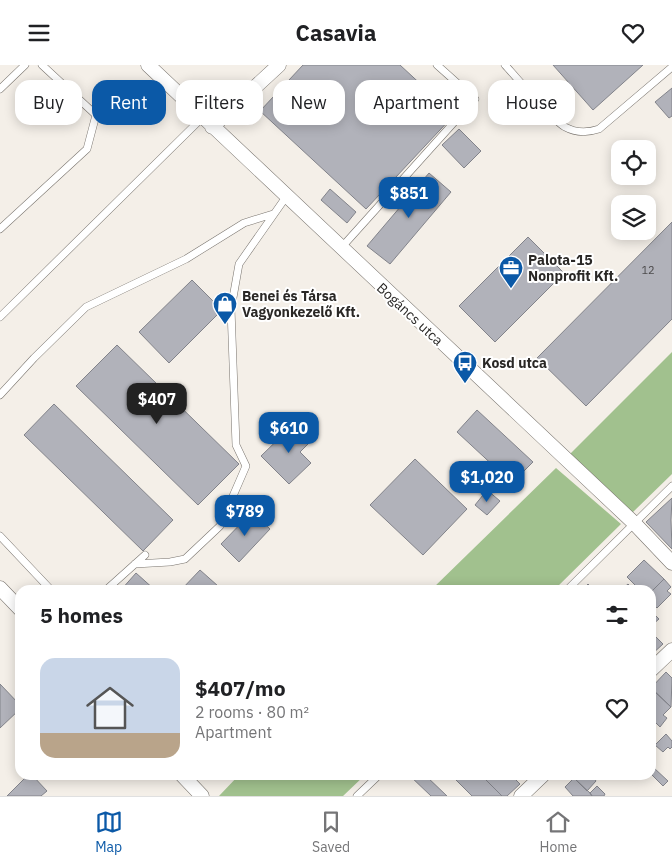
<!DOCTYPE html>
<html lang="en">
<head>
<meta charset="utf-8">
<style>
  :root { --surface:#fff; --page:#f6f6f6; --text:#202124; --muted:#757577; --line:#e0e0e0; --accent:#0b59a7 }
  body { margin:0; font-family:"IBM Plex Sans",sans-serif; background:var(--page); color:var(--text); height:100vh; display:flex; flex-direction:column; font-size:19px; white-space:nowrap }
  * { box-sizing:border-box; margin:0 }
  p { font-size:16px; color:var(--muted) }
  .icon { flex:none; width:28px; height:28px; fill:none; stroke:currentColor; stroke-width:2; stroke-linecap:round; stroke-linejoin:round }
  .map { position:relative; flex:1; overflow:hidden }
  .drawer { position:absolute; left:15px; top:520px; width:641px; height:195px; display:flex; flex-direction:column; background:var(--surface); border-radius:15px; box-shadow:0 2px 12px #0003 }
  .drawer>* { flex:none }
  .top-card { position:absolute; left:15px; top:15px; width:642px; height:45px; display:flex; gap:10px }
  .buttons { position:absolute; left:611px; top:75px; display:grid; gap:10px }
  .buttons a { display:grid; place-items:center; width:45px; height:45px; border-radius:10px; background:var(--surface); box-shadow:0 2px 12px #0003; font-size:25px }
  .price { position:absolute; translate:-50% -42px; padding:0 11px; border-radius:10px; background:var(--accent); color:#fff; font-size:16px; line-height:32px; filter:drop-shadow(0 1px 2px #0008) }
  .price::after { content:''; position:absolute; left:50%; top:30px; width:15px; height:11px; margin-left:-8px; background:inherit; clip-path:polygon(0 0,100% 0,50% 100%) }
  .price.current { background:#222; color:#fff }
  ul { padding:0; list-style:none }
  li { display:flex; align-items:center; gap:15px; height:125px; padding:0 25px }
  li span { display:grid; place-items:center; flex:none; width:140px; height:100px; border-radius:15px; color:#555 }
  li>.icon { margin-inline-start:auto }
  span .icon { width:60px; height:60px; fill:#fffc; stroke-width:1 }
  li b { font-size:21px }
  h2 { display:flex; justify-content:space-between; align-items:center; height:60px; padding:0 25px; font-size:21px }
  .pill { padding:0 18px; border-radius:15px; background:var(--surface); box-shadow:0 2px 12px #0003; font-size:18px; line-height:45px }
  .pill.current { background:var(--accent); color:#fff }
  header { display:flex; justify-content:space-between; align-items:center; height:65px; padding:0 25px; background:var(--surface); font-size:22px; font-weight:800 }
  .tab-bar { display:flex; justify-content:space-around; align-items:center; height:70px; border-top:1px solid var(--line); background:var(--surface); font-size:14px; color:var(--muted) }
  .tab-bar a { display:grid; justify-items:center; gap:2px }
  .tab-bar .current { color:var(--accent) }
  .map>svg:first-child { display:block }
  .forest { fill:#a1c18e }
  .building { fill:#b1b2ba; stroke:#82838a }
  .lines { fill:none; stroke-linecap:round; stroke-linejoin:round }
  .service-casing { stroke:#79746e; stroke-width:8 }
  .minor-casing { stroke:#79746e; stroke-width:15 }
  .service { stroke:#fff; stroke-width:7 }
  .minor { stroke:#fff; stroke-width:14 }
  .labels { text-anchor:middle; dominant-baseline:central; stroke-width:4; stroke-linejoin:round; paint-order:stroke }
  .number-label { font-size:11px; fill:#4c4a4b }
  .poi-label { font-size:14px; font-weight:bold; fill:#2a2826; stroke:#fff; text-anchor:start }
  .street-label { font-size:14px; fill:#2a2826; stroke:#fff }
</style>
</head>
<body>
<header><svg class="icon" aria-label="menu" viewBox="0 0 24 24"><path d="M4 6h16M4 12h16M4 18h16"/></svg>Casavia<svg class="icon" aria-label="heart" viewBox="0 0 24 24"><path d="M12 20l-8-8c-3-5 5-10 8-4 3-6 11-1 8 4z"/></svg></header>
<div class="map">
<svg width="672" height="731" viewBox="0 0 672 731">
  <rect width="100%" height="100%" fill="#f4efe8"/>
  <path class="forest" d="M 672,287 L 672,409 L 632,448 L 570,389 Z
    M 556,403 L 621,459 L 554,525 L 431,525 Z
    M 239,710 L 365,710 L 343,731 L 219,731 Z"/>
  <path class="building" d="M 303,0 L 400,0 L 454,50 L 366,144 L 260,46 Z
    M 553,0 L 643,0 L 593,45 Z
    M 672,23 L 672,51 L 669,53 L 655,37 Z
    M 459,64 L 481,86 L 464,103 L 442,80 Z
    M 429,108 L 451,127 L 390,199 L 367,181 Z
    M 330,124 L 356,147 L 347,158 L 321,135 Z
    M 672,157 L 672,254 L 586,341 L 537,293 Z
    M 528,172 L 564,208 L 495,277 L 459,241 Z
    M 192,215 L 222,245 L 169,298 L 139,267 Z
    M 117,280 L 239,399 L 198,440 L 76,321 Z
    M 54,339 L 173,455 L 143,486 L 24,370 Z
    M 477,345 L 533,397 L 512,418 L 457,367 Z
    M 295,358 L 312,375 L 300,387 L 311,398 L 289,419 L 261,391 Z
    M 415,394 L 467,444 L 423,490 L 370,440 Z
    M 487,425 L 500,436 L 487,450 L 475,440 Z
    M 672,433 L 671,455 L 672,484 L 646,457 Z
    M 252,447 L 270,464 L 239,497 L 221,479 Z
    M 644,495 L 664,514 L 651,527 L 651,525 L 640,525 L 627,512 Z
    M 200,505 L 218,521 L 214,525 L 181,525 Z
    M 136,508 L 155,525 L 121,525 Z
    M 664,514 L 671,522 L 667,526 L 671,529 L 657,543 L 651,537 L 651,527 Z
    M 588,519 L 594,525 L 582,525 Z
    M 628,519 L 634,525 L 621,525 Z
    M 651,546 L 659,554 L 652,560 L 651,559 Z
    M 651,567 L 663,579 L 651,590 Z
    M 666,607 L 672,613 L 671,642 L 651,623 Z
    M 0,619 L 20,640 L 20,644 L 0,663 Z
    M 651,623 L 671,642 L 663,650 L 667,653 L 660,662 L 651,653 Z
    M 666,669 L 672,676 L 672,682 L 670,684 L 668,682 L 663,687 L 655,680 Z
    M 654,703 L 668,716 L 663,721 L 651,709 Z
    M 28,710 L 32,710 L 47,726 L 41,731 L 7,731 Z
    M 409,710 L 425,710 L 447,731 L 431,731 Z
    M 451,710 L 481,710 L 502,731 L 472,731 Z
    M 487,710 L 511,710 L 520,719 L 507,731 L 502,731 L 484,713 Z
    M 571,710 L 592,710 L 596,716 L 587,726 Z
    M 574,713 L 590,728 L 592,731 L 573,731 L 565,722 Z
    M 597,721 L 605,729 L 604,731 L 592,731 L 590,728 Z"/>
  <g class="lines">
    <defs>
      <path id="service" d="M 505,0 C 517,13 553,56 565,62 C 576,68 587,68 599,64 L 672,2
        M 0,24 L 25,0
        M 0,164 L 87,84 L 96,50 L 42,0
        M 341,183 L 475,34 L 437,0
        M 0,252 L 202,53
        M 0,330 L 34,293 L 86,242 L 186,194 L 244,158 L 273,149
        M 0,471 L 51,525
        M 135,499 L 170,497 L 185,494 L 220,461 L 246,401 L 236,380 L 231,244 L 239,199 L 286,132
        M 106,525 L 145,490
        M 567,525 L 672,421
        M 357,731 L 379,710"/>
      <path id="minor" d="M 148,0 L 634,458 L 672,498
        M 212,62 L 279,0
        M 0,523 L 20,544
        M 651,605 L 672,585
        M 182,710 L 202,731
        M 521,731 L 543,710"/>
    </defs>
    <use href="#service" class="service-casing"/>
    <use href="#minor" class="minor-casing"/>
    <use href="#service" class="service"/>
    <use href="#minor" class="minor"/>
  </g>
  <defs>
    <symbol id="office-pin" viewBox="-11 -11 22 30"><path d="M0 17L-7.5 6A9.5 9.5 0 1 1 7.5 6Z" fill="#0b59a7" stroke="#fff"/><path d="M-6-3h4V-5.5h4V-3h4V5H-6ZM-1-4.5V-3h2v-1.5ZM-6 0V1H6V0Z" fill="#fff"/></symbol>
    <symbol id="shop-pin" viewBox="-11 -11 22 30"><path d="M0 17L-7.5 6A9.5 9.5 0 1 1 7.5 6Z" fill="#0b59a7" stroke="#fff"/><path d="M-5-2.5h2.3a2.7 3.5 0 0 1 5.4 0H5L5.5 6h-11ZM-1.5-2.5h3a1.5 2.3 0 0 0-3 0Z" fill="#fff"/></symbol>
    <symbol id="bus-pin" viewBox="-11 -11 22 30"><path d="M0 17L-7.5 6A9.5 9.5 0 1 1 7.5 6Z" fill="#0b59a7" stroke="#fff"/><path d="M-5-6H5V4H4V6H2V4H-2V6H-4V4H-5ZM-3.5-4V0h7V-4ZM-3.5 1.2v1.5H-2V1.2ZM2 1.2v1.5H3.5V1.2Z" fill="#fff"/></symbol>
  </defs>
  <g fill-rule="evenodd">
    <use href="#office-pin" x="497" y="189" width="28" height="38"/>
    <use href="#shop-pin" x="211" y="225" width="28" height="38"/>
    <use href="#bus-pin" x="451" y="284" width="28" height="38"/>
  </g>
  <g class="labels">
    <g class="number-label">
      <text x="648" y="205">12</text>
    </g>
    <g class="poi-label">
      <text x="528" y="195">Palota-15<tspan x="528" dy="16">Nonprofit Kft.</tspan></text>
      <text x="242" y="231">Benei és Társa<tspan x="242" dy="16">Vagyonkezelő Kft.</tspan></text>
      <text x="482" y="298">Kosd utca</text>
    </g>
    <g class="street-label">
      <text transform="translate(410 249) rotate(43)">Bogáncs utca</text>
    </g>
  </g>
</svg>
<div class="buttons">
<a><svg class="icon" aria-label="locate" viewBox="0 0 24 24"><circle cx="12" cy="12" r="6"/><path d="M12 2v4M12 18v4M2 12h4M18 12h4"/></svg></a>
<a><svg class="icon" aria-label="layers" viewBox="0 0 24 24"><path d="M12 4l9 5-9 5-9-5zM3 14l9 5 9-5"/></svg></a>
</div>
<b class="price" style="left:409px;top:154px">$851</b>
<b class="price current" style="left:157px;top:360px">$407</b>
<b class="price" style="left:289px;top:389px">$610</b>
<b class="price" style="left:487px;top:438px">$1,020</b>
<b class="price" style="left:245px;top:472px">$789</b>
<div class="top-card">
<a class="pill">Buy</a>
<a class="pill current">Rent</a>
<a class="pill">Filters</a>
<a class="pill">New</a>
<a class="pill">Apartment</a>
<a class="pill">House</a>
</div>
<section class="drawer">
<h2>5 homes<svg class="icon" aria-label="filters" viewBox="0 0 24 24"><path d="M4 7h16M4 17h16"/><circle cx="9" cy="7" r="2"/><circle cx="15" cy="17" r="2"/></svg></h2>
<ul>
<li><span style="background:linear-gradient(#c9d6e8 75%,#b9a48a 0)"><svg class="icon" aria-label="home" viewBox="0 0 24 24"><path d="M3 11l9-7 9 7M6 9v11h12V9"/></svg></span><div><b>$407/mo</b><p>2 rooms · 80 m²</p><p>Apartment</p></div><svg class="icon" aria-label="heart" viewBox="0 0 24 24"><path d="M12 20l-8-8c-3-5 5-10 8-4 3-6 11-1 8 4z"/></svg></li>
</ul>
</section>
</div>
<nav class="tab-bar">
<a class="current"><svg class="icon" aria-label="map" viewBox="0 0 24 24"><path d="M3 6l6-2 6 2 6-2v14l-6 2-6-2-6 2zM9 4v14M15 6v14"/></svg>Map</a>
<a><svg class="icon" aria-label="saved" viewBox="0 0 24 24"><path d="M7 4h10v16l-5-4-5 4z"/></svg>Saved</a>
<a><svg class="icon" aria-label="home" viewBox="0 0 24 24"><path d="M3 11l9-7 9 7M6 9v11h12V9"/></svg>Home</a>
</nav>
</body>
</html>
